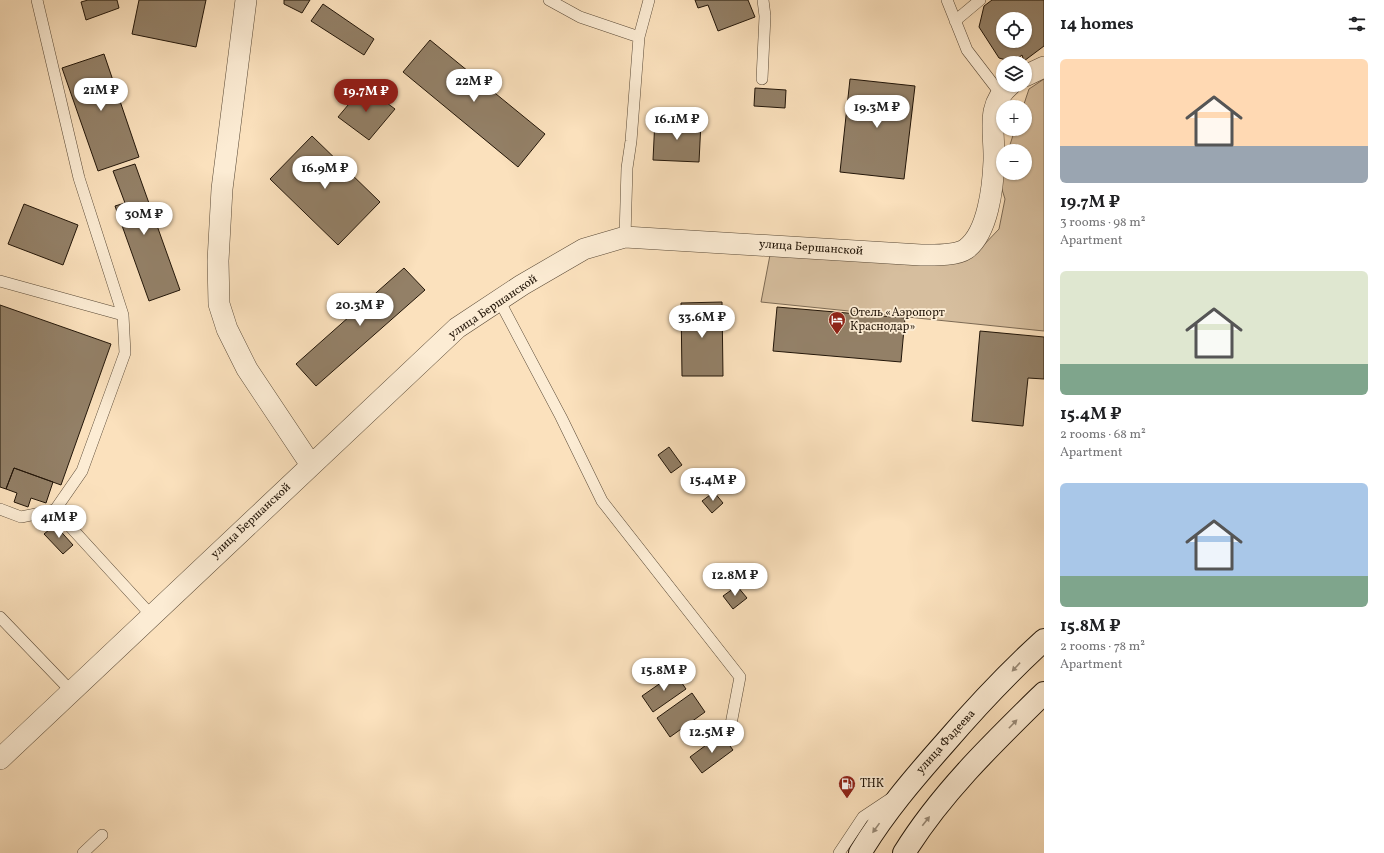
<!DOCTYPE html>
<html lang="en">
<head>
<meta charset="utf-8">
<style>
  :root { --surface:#fff; --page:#f6f6f6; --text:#202124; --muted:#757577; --accent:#8f2418 }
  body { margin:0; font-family:Vollkorn,serif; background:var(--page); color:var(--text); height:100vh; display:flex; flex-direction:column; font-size:15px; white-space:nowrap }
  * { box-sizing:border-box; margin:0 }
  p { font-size:13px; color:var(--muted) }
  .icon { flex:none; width:22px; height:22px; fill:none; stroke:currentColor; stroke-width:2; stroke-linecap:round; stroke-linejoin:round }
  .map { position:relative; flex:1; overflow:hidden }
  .drawer { display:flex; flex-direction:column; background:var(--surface); width:340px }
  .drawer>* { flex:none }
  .buttons { position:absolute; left:996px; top:12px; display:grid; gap:8px }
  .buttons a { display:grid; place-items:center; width:36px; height:36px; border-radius:50%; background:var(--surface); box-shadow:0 1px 3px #0004; font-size:20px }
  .price { position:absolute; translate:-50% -34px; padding:0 9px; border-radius:14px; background:#fff; color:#222; font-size:13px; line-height:26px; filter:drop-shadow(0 1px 2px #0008) }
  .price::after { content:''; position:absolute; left:50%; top:24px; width:12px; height:9px; margin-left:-6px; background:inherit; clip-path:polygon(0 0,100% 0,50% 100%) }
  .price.active { background:var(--accent); color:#fff }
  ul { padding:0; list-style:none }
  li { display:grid; align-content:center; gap:8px; height:212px; padding:0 16px }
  li span { display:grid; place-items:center; height:124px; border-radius:6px; color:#555 }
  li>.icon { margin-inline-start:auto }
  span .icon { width:72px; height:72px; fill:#fffc; stroke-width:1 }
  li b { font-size:17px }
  h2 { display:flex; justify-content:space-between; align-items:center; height:48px; padding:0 16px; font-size:17px }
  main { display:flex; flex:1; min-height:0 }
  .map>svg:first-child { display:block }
  .green { fill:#d6be9e; stroke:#7c6a54 }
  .building { fill:#938067; stroke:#231609; fill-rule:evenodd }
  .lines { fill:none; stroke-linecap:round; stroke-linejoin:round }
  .lane-casing { stroke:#594936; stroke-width:12 }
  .street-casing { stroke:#594936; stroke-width:22 }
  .secondary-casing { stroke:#231609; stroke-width:24 }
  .lane { stroke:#fcecd4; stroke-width:11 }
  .street { stroke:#fcecd4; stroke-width:21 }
  .secondary { stroke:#fcecd4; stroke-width:22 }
  .oneway { fill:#9a8c79 }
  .labels { text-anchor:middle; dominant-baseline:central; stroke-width:3.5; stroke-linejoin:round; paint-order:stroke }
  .street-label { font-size:12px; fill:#231609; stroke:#fcecd4 }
  .poi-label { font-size:12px; fill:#231609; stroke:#fcecd4; text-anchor:start }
</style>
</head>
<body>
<main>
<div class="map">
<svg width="1044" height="853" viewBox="0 0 1044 853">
  <rect width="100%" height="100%" fill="#fbe1bd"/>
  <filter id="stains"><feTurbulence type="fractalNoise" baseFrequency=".005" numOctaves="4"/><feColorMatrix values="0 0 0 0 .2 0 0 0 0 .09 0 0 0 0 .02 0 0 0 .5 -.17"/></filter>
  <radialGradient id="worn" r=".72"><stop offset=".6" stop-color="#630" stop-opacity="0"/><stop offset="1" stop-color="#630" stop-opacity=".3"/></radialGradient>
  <path class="green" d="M 1044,79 L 1044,331 L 761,302 L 770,255 L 979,250 L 999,229 L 1005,199 L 999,180 L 1003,173 L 1025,173 L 1025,151 L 1008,151 L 1015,129 L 1025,129 L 1025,107 L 1023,107 L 1029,89 Z"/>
  <path class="building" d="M 88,0 L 117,0 L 119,8 L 86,20 L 81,2 Z
    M 139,0 L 206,0 L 196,47 L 132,34 Z
    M 284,0 L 310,0 L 302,13 L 284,4 Z
    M 695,0 L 748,0 L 755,17 L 718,31 L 708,5 L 698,8 Z
    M 992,0 L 1044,0 L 1044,46 L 1024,61 L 1022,55 L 1013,62 L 999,58 L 979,27 L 984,6 ZM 1003,19 L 1025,19 L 1025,41 L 1003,41 Z
    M 323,4 L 374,39 L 364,55 L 311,21 Z
    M 430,40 L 545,134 L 518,167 L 403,72 Z
    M 104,54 L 139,157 L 98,171 L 62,68 Z
    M 850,79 L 915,86 L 904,179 L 840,172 Z
    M 364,86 L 395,109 L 369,140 L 338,117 Z
    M 755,88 L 786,90 L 785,108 L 754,106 Z
    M 655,119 L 701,122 L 699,162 L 653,160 Z
    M 312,136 L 380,202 L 338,245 L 270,179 Z
    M 135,164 L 180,290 L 149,301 L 115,206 L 125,203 L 113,171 Z
    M 24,204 L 78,225 L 63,265 L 8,244 Z
    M 404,268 L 425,290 L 316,386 L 296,364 Z
    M 722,302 L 723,376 L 682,376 L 681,303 Z
    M 0,305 L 111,344 L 61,485 L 14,468 L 6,489 L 0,487 Z
    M 777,307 L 905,318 L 901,362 L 773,351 Z
    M 980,331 L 1044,337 L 1044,379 L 1028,378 L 1023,426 L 972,421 Z
    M 669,447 L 682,465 L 671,473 L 658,455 Z
    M 14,468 L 53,482 L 46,503 L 31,498 L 28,507 L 14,502 L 17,493 L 6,489 Z
    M 714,492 L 723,503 L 712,513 L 702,501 Z
    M 55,525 L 73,545 L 63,554 L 44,534 Z
    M 737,586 L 747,598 L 733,609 L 723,596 Z
    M 675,673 L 686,689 L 653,712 L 642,696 Z
    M 692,693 L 705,712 L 670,737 L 657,718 Z
    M 721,734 L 733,750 L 702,773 L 690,757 Z"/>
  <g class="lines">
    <defs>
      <path id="lane" d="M 37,0 L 79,178 L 123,315 L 125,353 L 82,471 L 55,510
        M 549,0 L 580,17 L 639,37
        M 947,0 L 967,50 L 1000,93
        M 955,21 L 980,0
        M 762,79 L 765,16 L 763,0
        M 625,237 L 627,168 L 631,141 L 639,37 L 649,0
        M 0,281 L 123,315
        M 499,300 L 561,417 L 602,501 L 740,677 L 731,724
        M 0,509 L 21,517 L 55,510 L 151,615
        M 0,617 L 71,691
        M 83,853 L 102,835
        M 839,853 L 863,817 L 890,799"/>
      <path id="street" d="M 246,0 L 222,189 L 218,261 L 219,304 L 227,329 L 247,369 L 311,465
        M 1025,76 L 1044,67
        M 0,759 L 457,328 L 522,285 L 584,249 L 625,237 L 921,255 C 933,255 956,256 966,249 C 988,233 993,187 994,161 C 995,132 985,106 1010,85"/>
      <path id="secondary" d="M 860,853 C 884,813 914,778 945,743 C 976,707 1009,672 1044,640
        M 904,853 C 941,793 994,742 1044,693"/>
    </defs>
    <use href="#lane" class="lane-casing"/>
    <use href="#street" class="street-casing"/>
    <use href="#secondary" class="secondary-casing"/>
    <use href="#lane" class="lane"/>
    <use href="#street" class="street"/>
    <use href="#secondary" class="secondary"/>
  </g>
  <defs><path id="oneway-solid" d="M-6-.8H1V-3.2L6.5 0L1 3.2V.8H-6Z"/></defs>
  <g class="oneway">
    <use href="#oneway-solid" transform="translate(1016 667) rotate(133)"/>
    <use href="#oneway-solid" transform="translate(1013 724) rotate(-46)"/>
    <use href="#oneway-solid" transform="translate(926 821) rotate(-52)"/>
    <use href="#oneway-solid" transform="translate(876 828) rotate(126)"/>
  </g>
  <defs>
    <symbol id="hotel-pin" viewBox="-11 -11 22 30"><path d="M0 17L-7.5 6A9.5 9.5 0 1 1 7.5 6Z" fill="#8f2418" stroke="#fcecd4"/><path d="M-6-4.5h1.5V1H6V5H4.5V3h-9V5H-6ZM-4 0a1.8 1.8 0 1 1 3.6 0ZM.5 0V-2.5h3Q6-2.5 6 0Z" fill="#fff"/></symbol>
    <symbol id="fuel-pin" viewBox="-11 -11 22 30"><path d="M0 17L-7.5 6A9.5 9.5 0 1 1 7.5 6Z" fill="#8f2418" stroke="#fcecd4"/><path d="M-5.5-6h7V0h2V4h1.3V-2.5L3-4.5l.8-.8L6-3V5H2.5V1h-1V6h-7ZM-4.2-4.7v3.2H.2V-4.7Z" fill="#fff"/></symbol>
  </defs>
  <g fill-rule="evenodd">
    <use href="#hotel-pin" x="827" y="310" width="20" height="27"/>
    <use href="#fuel-pin" x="837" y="774" width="20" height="27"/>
  </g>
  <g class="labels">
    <g class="street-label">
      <text transform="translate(811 248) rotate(4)">улица Бершанской</text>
      <text transform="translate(493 307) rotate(-34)">улица Бершанской</text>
      <text transform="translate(251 521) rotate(-43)">улица Бершанской</text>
      <text transform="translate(946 742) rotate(-48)">улица Фадеева</text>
    </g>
    <g class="poi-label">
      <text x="850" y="313">Отель «Аэропорт<tspan x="850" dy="14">Краснодар»</tspan></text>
      <text x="860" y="784">ТНК</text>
    </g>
  </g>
  <rect width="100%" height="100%" filter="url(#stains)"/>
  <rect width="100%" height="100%" fill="url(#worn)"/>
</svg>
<div class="buttons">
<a><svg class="icon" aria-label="locate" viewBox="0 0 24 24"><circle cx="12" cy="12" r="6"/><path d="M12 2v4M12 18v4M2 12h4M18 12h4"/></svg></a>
<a><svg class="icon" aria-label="layers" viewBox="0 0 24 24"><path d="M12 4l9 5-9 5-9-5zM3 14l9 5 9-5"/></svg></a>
<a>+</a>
<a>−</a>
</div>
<b class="price" style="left:474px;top:103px">22M ₽</b>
<b class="price" style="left:101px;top:112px">21M ₽</b>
<b class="price active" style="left:366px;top:113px">19.7M ₽</b>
<b class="price" style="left:877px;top:129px">19.3M ₽</b>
<b class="price" style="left:677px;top:141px">16.1M ₽</b>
<b class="price" style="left:325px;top:190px">16.9M ₽</b>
<b class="price" style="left:144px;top:236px">30M ₽</b>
<b class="price" style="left:360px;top:327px">20.3M ₽</b>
<b class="price" style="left:702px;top:339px">33.6M ₽</b>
<b class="price" style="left:713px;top:502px">15.4M ₽</b>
<b class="price" style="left:59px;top:539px">41M ₽</b>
<b class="price" style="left:735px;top:597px">12.8M ₽</b>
<b class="price" style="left:664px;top:692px">15.8M ₽</b>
<b class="price" style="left:712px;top:754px">12.5M ₽</b>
</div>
<section class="drawer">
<h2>14 homes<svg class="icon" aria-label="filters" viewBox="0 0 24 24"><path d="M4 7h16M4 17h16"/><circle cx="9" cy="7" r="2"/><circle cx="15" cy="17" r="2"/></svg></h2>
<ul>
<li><span style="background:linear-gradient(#ffd9b3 70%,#9aa5b1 0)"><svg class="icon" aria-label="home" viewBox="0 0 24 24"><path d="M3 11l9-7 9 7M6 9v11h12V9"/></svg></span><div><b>19.7M ₽</b><p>3 rooms · 98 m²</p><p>Apartment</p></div></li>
<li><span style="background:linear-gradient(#dfe7d0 75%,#7fa58c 0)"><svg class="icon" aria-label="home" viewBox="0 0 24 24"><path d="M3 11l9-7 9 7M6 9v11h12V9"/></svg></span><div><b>15.4M ₽</b><p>2 rooms · 68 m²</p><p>Apartment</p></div></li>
<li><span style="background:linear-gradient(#a9c7e8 75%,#7fa58c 0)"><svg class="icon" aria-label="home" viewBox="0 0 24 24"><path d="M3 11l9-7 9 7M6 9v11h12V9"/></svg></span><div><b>15.8M ₽</b><p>2 rooms · 78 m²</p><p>Apartment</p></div></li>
</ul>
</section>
</main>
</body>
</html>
